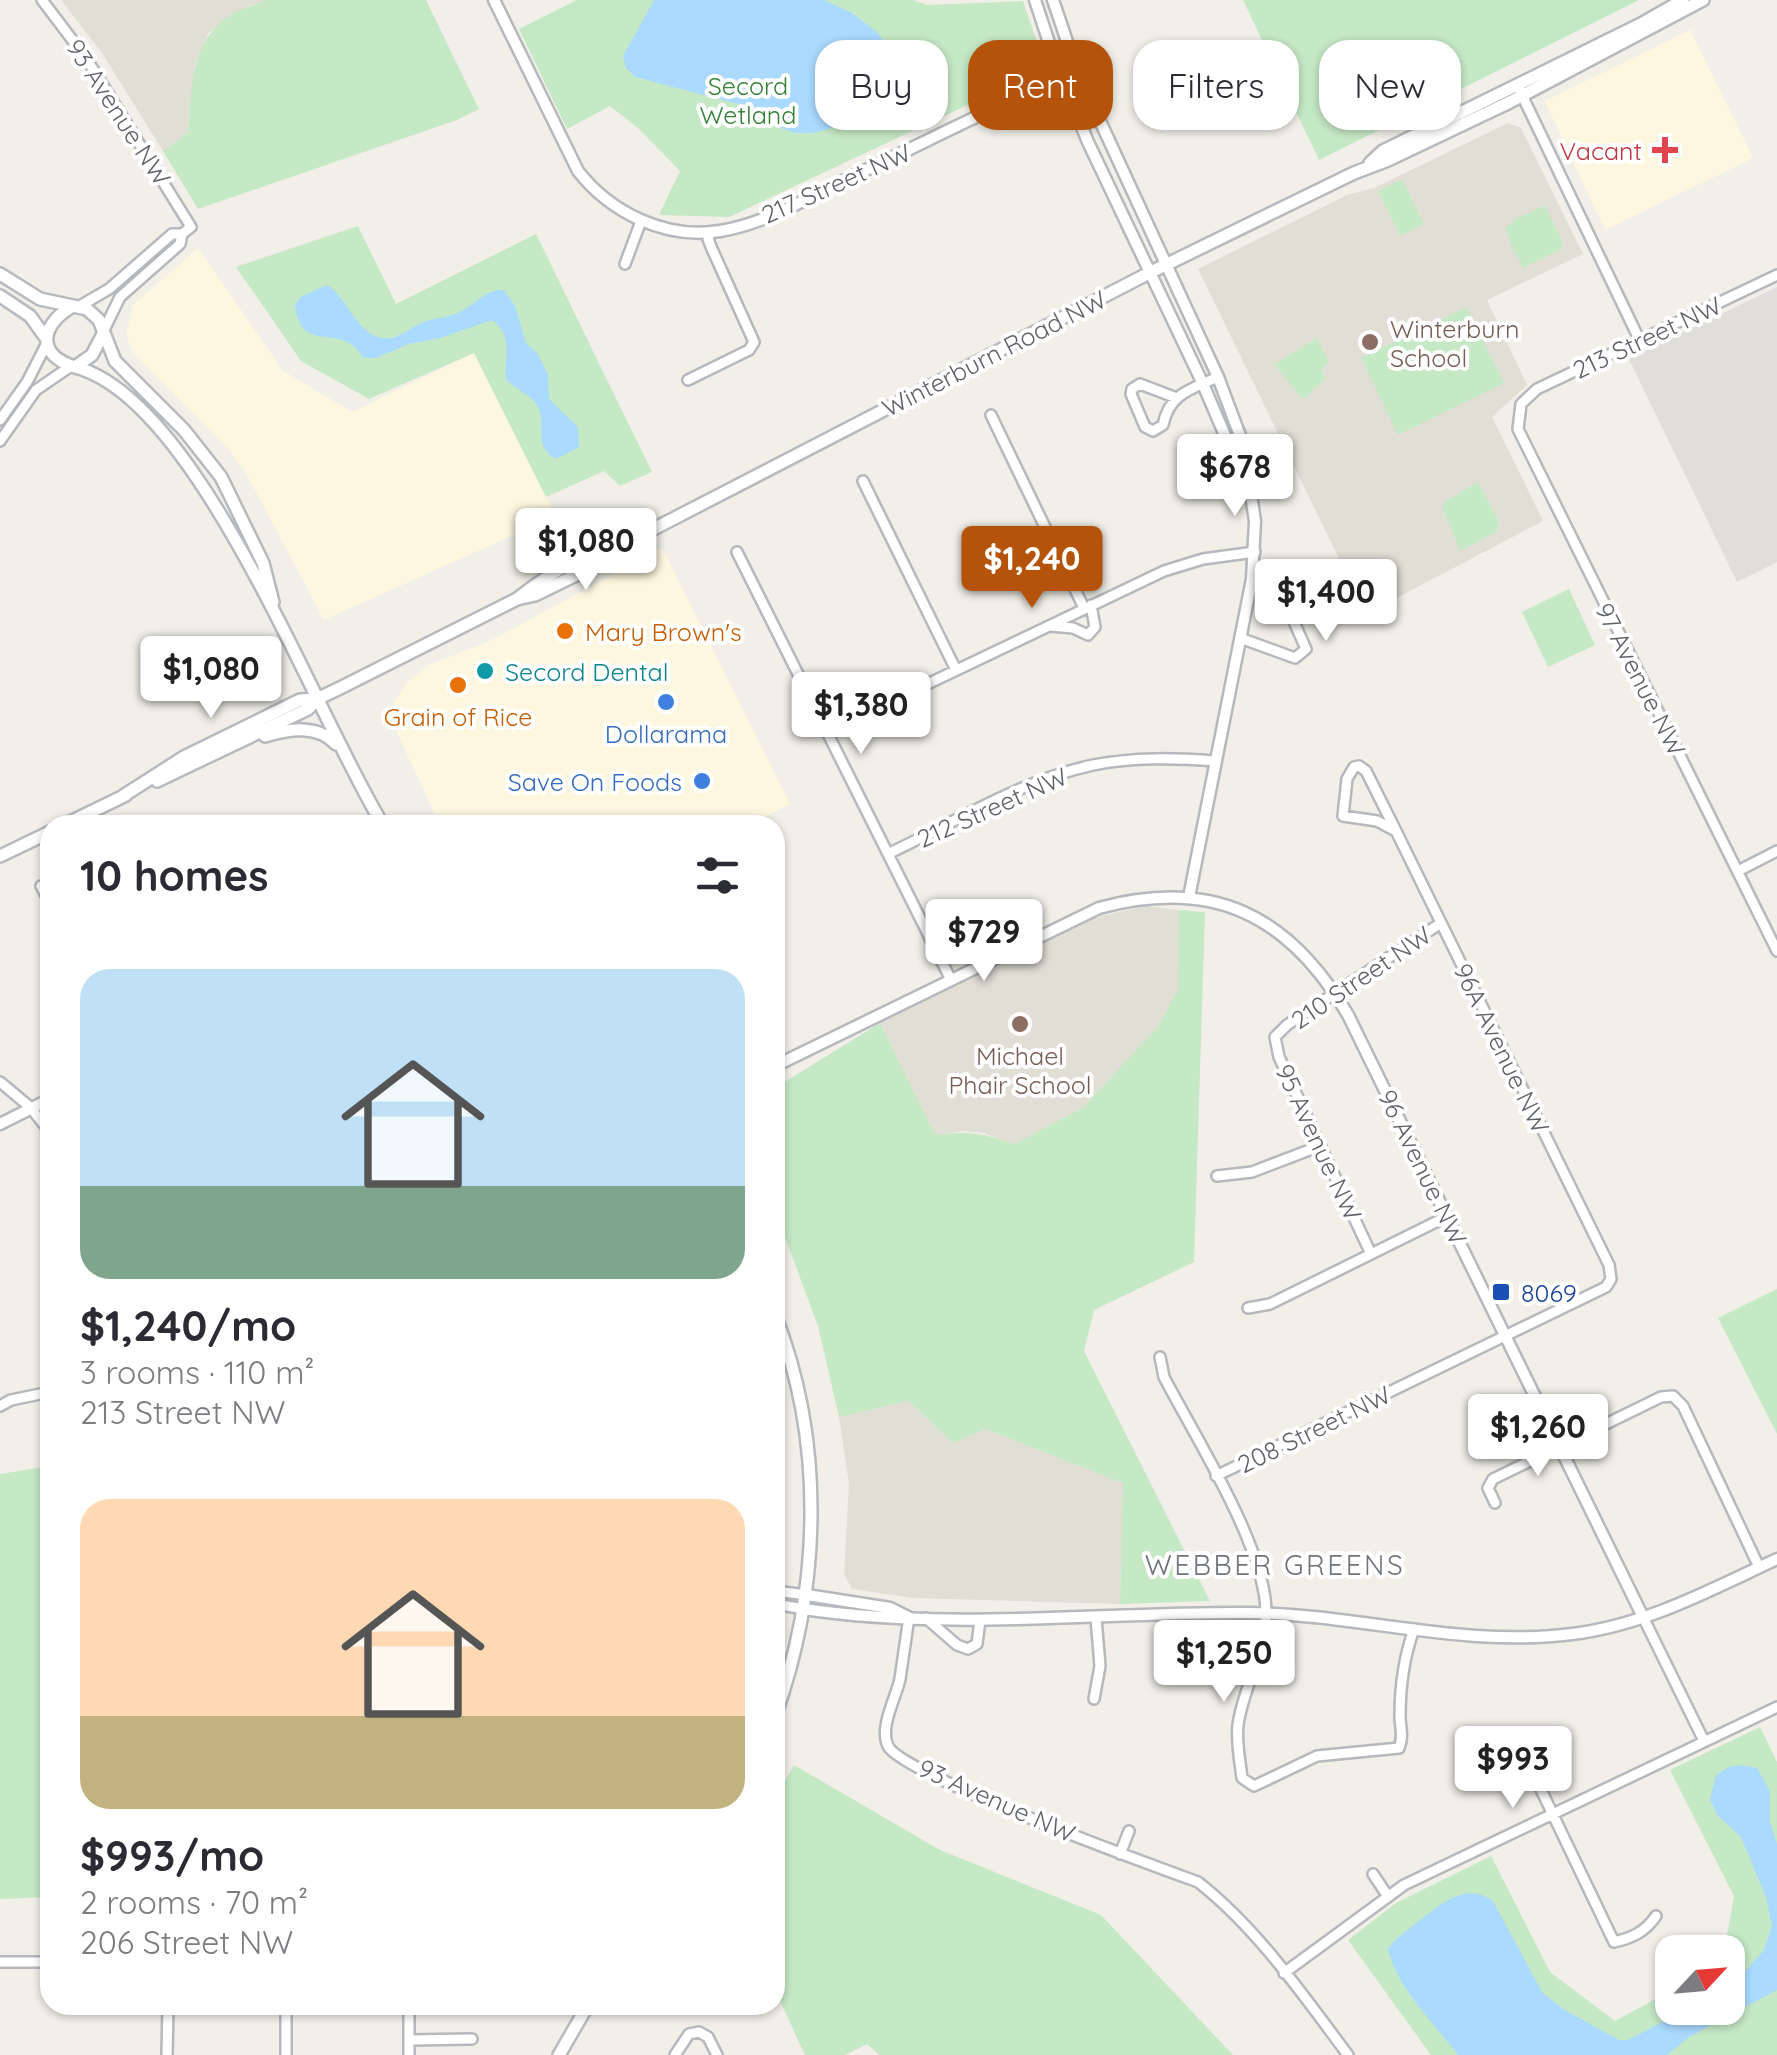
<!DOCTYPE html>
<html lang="en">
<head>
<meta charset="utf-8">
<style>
  :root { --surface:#fff; --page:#f2f2f3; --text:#2b2b33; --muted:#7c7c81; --accent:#b45309 }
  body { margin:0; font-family:Quicksand,sans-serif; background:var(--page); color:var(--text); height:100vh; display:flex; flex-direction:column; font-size:38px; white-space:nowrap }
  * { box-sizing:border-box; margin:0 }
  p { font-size:32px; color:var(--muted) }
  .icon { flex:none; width:55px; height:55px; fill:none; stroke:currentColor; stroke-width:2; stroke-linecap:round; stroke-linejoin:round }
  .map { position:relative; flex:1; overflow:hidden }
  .details { position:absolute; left:40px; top:815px; width:745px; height:1200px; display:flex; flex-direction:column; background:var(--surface); border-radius:30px; box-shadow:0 2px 8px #0004 }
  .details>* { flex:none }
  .banner { position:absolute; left:815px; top:40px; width:810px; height:90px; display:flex; gap:20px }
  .needle { width:65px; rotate:64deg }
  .buttons { position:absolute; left:1655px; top:1935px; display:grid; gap:20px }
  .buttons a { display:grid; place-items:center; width:90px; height:90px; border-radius:20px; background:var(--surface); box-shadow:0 2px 8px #0004; font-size:50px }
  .price { position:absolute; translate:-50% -85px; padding:0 22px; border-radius:10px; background:#fff; color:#222; font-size:32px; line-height:65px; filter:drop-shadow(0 2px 5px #0008) }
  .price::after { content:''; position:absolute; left:50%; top:60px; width:30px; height:22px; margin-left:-15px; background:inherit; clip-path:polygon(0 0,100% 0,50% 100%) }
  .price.selected { background:var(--accent); color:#fff }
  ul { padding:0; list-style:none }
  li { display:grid; align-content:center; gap:20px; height:530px; padding:0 40px }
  li span { display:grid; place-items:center; height:310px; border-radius:30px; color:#555 }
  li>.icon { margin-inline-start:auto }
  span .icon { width:180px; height:180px; fill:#fffc; stroke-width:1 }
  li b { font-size:42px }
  h2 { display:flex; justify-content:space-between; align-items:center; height:120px; padding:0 40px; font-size:42px }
  .chip { padding:0 35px; border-radius:30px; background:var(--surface); box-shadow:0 2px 8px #0004; font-size:35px; line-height:90px }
  .chip.selected { background:var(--accent); color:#fff }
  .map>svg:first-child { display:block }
  .commercial { fill:#fef7e0 }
  .industrial { fill:#e0deda }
  .education { fill:#e1ded6 }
  .green { fill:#c5e8c5 }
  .water { fill:#aadaff }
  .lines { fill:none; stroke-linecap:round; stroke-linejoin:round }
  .minor-casing { stroke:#b5b8bc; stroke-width:14 }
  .tertiary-casing { stroke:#b5b8bc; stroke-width:15 }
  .secondary-casing { stroke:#b6babf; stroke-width:16 }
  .minor { stroke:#fff; stroke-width:9 }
  .tertiary { stroke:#fff; stroke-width:10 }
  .secondary { stroke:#fff; stroke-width:11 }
  .health-dot { fill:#e0444e; stroke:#fff; stroke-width:4 }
  .education-dot { fill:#8d6e63; stroke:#fff; stroke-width:4 }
  .food-dot { fill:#e8710a; stroke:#fff; stroke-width:4 }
  .culture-dot { fill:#0f9aa8; stroke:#fff; stroke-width:4 }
  .shop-dot { fill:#3f7fe0; stroke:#fff; stroke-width:4 }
  .transit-dot { fill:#1a4fb4; stroke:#fff; stroke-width:4 }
  .labels { text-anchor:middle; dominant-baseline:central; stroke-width:8; stroke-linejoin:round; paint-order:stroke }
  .park-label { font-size:25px; fill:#348238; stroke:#fff }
  .street-label { font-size:25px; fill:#5f6368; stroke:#fff }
  .health-label { font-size:25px; fill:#be3a42; stroke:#fff; text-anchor:end }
  .education-label { font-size:25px; fill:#785e54; stroke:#fff; text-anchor:start }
  .food-label { font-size:25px; fill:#c56008; stroke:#fff; text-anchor:start }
  .culture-label { font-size:25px; fill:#0d838f; stroke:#fff; text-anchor:start }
  .shop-label { font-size:25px; fill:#366cbe; stroke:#fff }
  .transit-label { font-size:25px; fill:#164399; stroke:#fff; text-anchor:start }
  .neighbourhood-label { font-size:28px; letter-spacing:2.5px; fill:#70757a; stroke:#fff }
</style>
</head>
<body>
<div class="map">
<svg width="1777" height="2055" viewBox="0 0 1777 2055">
  <rect width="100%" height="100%" fill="#f1efe8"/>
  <path class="commercial" d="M 1690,30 L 1753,158 L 1605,230 L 1545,101 Z
    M 198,248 L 283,371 L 352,412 L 474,353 L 556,516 L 324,620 L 245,471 L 228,449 L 132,351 L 126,334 L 133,305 Z
    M 662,548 L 790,804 L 749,825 L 440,825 L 394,726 L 390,709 L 407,682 L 429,665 L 492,640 Z"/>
  <path class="industrial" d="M 1777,287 L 1777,562 L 1737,582 L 1629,359 Z"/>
  <path class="education" d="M 61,0 L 266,0 L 267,1 L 248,6 L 220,23 L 208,34 L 195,65 L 188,133 L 163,151 L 102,53 Z
    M 1508,123 L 1521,128 L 1583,254 L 1487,300 L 1527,385 L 1492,417 L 1543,521 L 1366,614 L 1198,269 L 1347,195 L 1374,188 Z
    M 1146,906 L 1179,910 L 1178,989 L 1159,1025 L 1129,1061 L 1084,1107 L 1014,1145 L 984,1133 L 964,1131 L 935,1135 L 880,1023 L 1097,917 Z
    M 908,1401 L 953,1443 L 985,1429 L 1123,1483 L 1120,1604 L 913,1598 L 852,1589 L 844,1574 L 849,1484 L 839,1417 Z"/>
  <path class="green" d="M 266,0 L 426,0 L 479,109 L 457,120 L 198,209 L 163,151 L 188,133 C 192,90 189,42 230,15 C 241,8 256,5 266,0 Z
    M 577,0 L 912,0 L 928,5 L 1023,1 L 1045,66 L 1042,70 L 729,217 L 659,215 L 680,171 L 639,129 L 610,106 L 567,129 L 519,29 Z
    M 1243,0 L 1639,0 L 1319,160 Z
    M 1402,179 L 1424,224 L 1400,236 L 1378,191 Z
    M 1545,205 L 1563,243 L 1560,250 L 1523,268 L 1509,240 L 1506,227 L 1516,219 Z
    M 358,226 L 396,304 L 536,234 L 652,472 L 620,486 L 604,471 L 546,497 L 474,353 L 369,399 L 301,361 L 236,267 Z
    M 1467,307 L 1504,383 L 1398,435 L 1361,358 Z
    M 1317,338 L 1329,362 L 1321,370 L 1326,378 L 1303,400 L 1274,364 Z
    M 1478,482 L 1500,523 L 1496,532 L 1460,551 L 1442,507 L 1446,501 Z
    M 1569,589 L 1595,645 L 1548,667 L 1522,612 Z
    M 1179,910 L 1205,912 L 1194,1262 L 1094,1310 L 1084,1351 L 1210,1601 L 1120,1604 L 1123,1483 L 985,1429 L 953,1443 L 908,1401 L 839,1417 L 818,1326 L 782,1229 L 775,1218 L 775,1088 L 880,1023 L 935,1135 C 969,1131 982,1133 1014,1144 L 1084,1107 L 1159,1025 L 1178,989 Z
    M 1777,1289 L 1777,1434 L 1718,1318 Z
    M 50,1466 L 50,1897 L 0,1899 L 0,1474 Z
    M 1760,1727 L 1777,1762 L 1777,2055 L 1431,2055 L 1348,1940 L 1396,1903 L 1491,1856 L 1550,1972 L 1615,2021 L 1672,1990 L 1672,2008 L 1728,2008 L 1728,1952 L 1724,1952 L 1734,1896 L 1670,1770 Z
    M 794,1765 L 940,1850 L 1101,1915 L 1233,2055 L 880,2055 L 867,2044 L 845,2055 L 805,2055 L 775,1990 L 775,1799 Z"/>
  <path class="water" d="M 654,0 L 824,0 L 852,13 L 877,32 L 886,45 L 882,59 L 862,79 L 849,112 L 831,128 L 814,133 L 795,133 L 773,125 L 738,104 L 635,77 L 626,68 L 623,56 Z
    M 327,285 C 347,297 353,326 375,336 C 395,345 409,327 426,321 C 438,317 452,318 463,310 C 478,302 486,289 504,290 L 515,306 L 526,343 L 537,353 L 548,374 L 549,399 L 578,427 L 579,447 L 556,459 C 532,446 547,426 538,407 C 532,394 515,390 506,379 C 504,356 514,336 492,320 L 440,338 L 409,344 L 376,358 L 364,358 C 360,354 357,348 352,345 C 332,329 300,350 295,305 L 301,297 Z
    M 1741,1765 L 1757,1768 L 1770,1791 L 1770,1822 L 1777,1844 L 1777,1990 L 1689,2037 L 1667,2055 L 1458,2055 C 1435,2024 1397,1988 1388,1949 C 1396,1937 1408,1930 1419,1921 C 1442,1904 1465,1881 1493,1901 L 1542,1992 L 1563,2009 L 1619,2040 L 1628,2040 L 1689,2008 L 1728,2008 L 1728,1991 L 1764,1950 L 1772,1926 L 1766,1897 L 1741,1837 L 1718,1816 L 1710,1800 L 1716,1775 L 1729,1767 Z"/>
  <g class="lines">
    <defs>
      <path id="minor" d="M 42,0 L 86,58 L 191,227 L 182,234 L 172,234 L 109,289 L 78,307
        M 1520,91 L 1640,341
        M 625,264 L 641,221
        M 1777,275 L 1537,389 L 1521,404 L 1518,429 L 1777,951
        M 104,330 L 120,297 L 180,244 L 182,234
        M 688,380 L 749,350 L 754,342 L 712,249 L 708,239 L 710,232
        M 1174,397 L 1140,384 L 1132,389 L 1131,394 L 1145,427 L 1153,431 L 1163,425 C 1169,394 1191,389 1218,377
        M 991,415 L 1084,608
        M 0,420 L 27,382 L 46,345
        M 0,441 L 36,390 L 71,366
        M 863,481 L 956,670
        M 737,552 L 950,978
        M 1051,626 L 1073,628 L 1088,635 L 1095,627 L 1091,605
        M 1240,638 L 1295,658 L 1306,649 L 1280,590 L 1252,579
        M 827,732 L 1164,571 L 1203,559 L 1255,552
        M 888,854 C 953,823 1022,780 1093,765 C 1134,757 1175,758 1216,761
        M 1738,871 L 1777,851
        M 41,886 L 50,903
        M 0,1082 L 30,1107 L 50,1132
        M 1217,1176 L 1252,1172 L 1320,1146
        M 1371,1254 L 1279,1057 L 1275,1037 L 1287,1025 L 1441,923
        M 1248,1308 L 1270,1304 L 1448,1216
        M 1160,1357 L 1164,1377 C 1195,1437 1267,1549 1266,1614 C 1266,1653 1243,1687 1238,1725 C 1236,1742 1240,1761 1242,1778 L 1254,1786 L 1317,1756 L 1399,1748 C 1404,1736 1400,1728 1400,1716 C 1400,1686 1404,1657 1414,1629
        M 0,1406 L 11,1400 L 50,1392
        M 1216,1476 L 1606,1287 L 1611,1279 L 1609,1265 L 1396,831 L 1366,771 L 1359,766 L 1354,767 L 1347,779 L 1343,816 L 1377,821 L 1396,831
        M 1495,1503 L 1488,1488 L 1493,1479 L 1661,1397 L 1673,1396 L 1683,1406 L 1759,1567
        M 775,1591 L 807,1595
        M 775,1604 L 804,1609
        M 909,1617 C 906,1638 903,1658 900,1679 C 896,1698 879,1727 888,1746 C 901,1774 1154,1866 1198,1882 C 1257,1928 1303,1995 1348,2055
        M 1643,1617 L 1704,1741
        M 926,1618 L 957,1645 L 968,1649 L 977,1644 L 980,1620
        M 1094,1699 L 1100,1666 L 1096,1618
        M 1533,1773 L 1614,1942 C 1632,1938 1645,1932 1656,1916
        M 1120,1854 L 1129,1831
        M 1373,1874 L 1387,1895
        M 0,1962 L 50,1962
        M 1284,1973 L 1404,1885 L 1777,1707
        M 409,2005 L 409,2055
        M 410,2040 L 472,2039
        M 167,2055 L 168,2005
        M 286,2055 L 286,2005
        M 675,2055 L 689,2034 L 699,2032 L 708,2037 L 717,2055"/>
      <path id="tertiary" d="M 494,0 L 578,171 C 610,212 665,240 720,231 C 764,224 808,198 847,179 C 924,143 999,104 1077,71
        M 1035,0 L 1055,61 L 1088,142 L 1203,384 L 1238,466 L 1249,482
        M 1053,0 L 1077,71 L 1218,377 L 1251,465 L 1249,482 L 1255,521 L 1252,579 L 1189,897
        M 775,1066 L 1099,908 C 1213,877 1289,915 1348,1015 L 1643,1617
        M 0,1124 L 50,1099
        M 807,1595 L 890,1608 L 908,1617
        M 804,1609 C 951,1631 1100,1612 1248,1613 C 1356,1614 1464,1648 1572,1634 C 1646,1625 1710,1590 1777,1559"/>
      <path id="secondary" d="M 1370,163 L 1383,151 L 1641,24 L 1683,0
        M 0,274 L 40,299 L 87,309 L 99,320 L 115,361 L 184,430 L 221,477 L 263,563 L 273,602
        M 0,296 L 30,316 L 46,338
        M 71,307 C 39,327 37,355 75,367 L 92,355 L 103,334
        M 75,367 C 200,399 316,717 383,825
        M 517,599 L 535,595 L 617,555 L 636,538 L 1151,272 L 1354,173 L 1388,160 L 1510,102 L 1703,0
        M 265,736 C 289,729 317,724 336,744
        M 157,781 L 308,709 L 317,699
        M 123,796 L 184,757 L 300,700 L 317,699 L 340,688 L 517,599 C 543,578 595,544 627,543
        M 64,825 L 126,795
        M 0,856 L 50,832
        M 775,1315 C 825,1442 821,1588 775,1716
        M 559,2055 L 588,2005"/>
    </defs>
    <use href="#minor" class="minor-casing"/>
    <use href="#tertiary" class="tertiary-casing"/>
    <use href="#secondary" class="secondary-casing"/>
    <use href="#minor" class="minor"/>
    <use href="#tertiary" class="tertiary"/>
    <use href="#secondary" class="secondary"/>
  </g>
  <path class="health-dot" d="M1660 135h10v10h10v10h-10v10h-10v-10h-10v-10h10z"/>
  <g class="education-dot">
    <circle cx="1370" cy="342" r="10"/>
    <circle cx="1020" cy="1024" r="10"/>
  </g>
  <g class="food-dot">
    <circle cx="565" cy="631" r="10"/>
    <circle cx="458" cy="685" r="10"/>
  </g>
  <circle class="culture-dot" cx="485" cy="671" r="10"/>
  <g class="shop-dot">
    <circle cx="666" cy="702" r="10"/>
    <circle cx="702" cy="781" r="10"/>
  </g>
  <rect class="transit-dot" x="1491" y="1282" width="20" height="20" rx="5"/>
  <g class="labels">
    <g class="park-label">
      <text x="748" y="85">Secord<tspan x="748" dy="29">Wetland</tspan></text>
    </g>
    <g class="street-label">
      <text transform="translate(119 112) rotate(57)">93 Avenue NW</text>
      <text transform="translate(836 183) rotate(-24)">217 Street NW</text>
      <text transform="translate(1647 337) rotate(-25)">213 Street NW</text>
      <text transform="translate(994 353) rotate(-27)">Winterburn Road NW</text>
      <text transform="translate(1641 679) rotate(63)">97 Avenue NW</text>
      <text transform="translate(992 807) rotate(-24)">212 Street NW</text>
      <text transform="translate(1361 977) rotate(-34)">210 Street NW</text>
      <text transform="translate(1502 1048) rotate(64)">96A Avenue NW</text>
      <text transform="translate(1319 1142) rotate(65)">95 Avenue NW</text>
      <text transform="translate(1423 1167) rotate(64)">96 Avenue NW</text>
      <text transform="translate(1314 1429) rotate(-26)">208 Street NW</text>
      <text transform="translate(997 1800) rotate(24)">93 Avenue NW</text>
    </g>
    <g class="health-label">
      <text x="1642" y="150">Vacant</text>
    </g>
    <g class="education-label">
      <text x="1390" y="328">Winterburn<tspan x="1390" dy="29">School</tspan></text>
      <text x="1020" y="1055" text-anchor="middle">Michael<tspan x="1020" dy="29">Phair School</tspan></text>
    </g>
    <g class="food-label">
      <text x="585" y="631">Mary Brown's</text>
      <text x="458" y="716" text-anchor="middle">Grain of Rice</text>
    </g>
    <g class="culture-label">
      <text x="505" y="671">Secord Dental</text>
    </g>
    <g class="shop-label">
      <text x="666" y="733">Dollarama</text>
      <text x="682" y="781" text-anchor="end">Save On Foods</text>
    </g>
    <g class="transit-label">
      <text x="1521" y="1292">8069</text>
    </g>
    <g class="neighbourhood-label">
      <text x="1275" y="1564">WEBBER GREENS</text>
    </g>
  </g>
</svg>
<div class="buttons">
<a><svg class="needle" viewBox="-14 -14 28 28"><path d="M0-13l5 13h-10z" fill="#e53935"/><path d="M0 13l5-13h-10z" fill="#7c7c81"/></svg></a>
</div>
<b class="price" style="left:1235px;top:519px">$678</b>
<b class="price" style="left:586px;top:593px">$1,080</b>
<b class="price selected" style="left:1032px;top:611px">$1,240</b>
<b class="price" style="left:1326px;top:644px">$1,400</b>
<b class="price" style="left:211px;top:721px">$1,080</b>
<b class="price" style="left:861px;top:757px">$1,380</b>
<b class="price" style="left:984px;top:984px">$729</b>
<b class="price" style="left:1538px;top:1479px">$1,260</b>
<b class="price" style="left:1224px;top:1705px">$1,250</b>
<b class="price" style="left:1513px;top:1811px">$993</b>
<div class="banner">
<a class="chip">Buy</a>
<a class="chip selected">Rent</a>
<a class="chip">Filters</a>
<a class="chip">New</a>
</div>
<section class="details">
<h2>10 homes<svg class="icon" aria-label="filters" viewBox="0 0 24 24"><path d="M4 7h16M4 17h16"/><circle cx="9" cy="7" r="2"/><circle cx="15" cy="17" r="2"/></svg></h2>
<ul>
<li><span style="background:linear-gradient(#bfe0f5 70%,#7fa58c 0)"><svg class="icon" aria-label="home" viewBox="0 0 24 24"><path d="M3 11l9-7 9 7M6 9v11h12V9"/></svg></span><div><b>$1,240/mo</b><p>3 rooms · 110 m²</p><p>213 Street NW</p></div></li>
<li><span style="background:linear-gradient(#ffd9b3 70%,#c2b280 0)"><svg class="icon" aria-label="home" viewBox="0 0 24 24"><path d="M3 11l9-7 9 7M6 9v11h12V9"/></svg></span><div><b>$993/mo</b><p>2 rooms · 70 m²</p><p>206 Street NW</p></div></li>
</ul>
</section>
</div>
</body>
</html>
